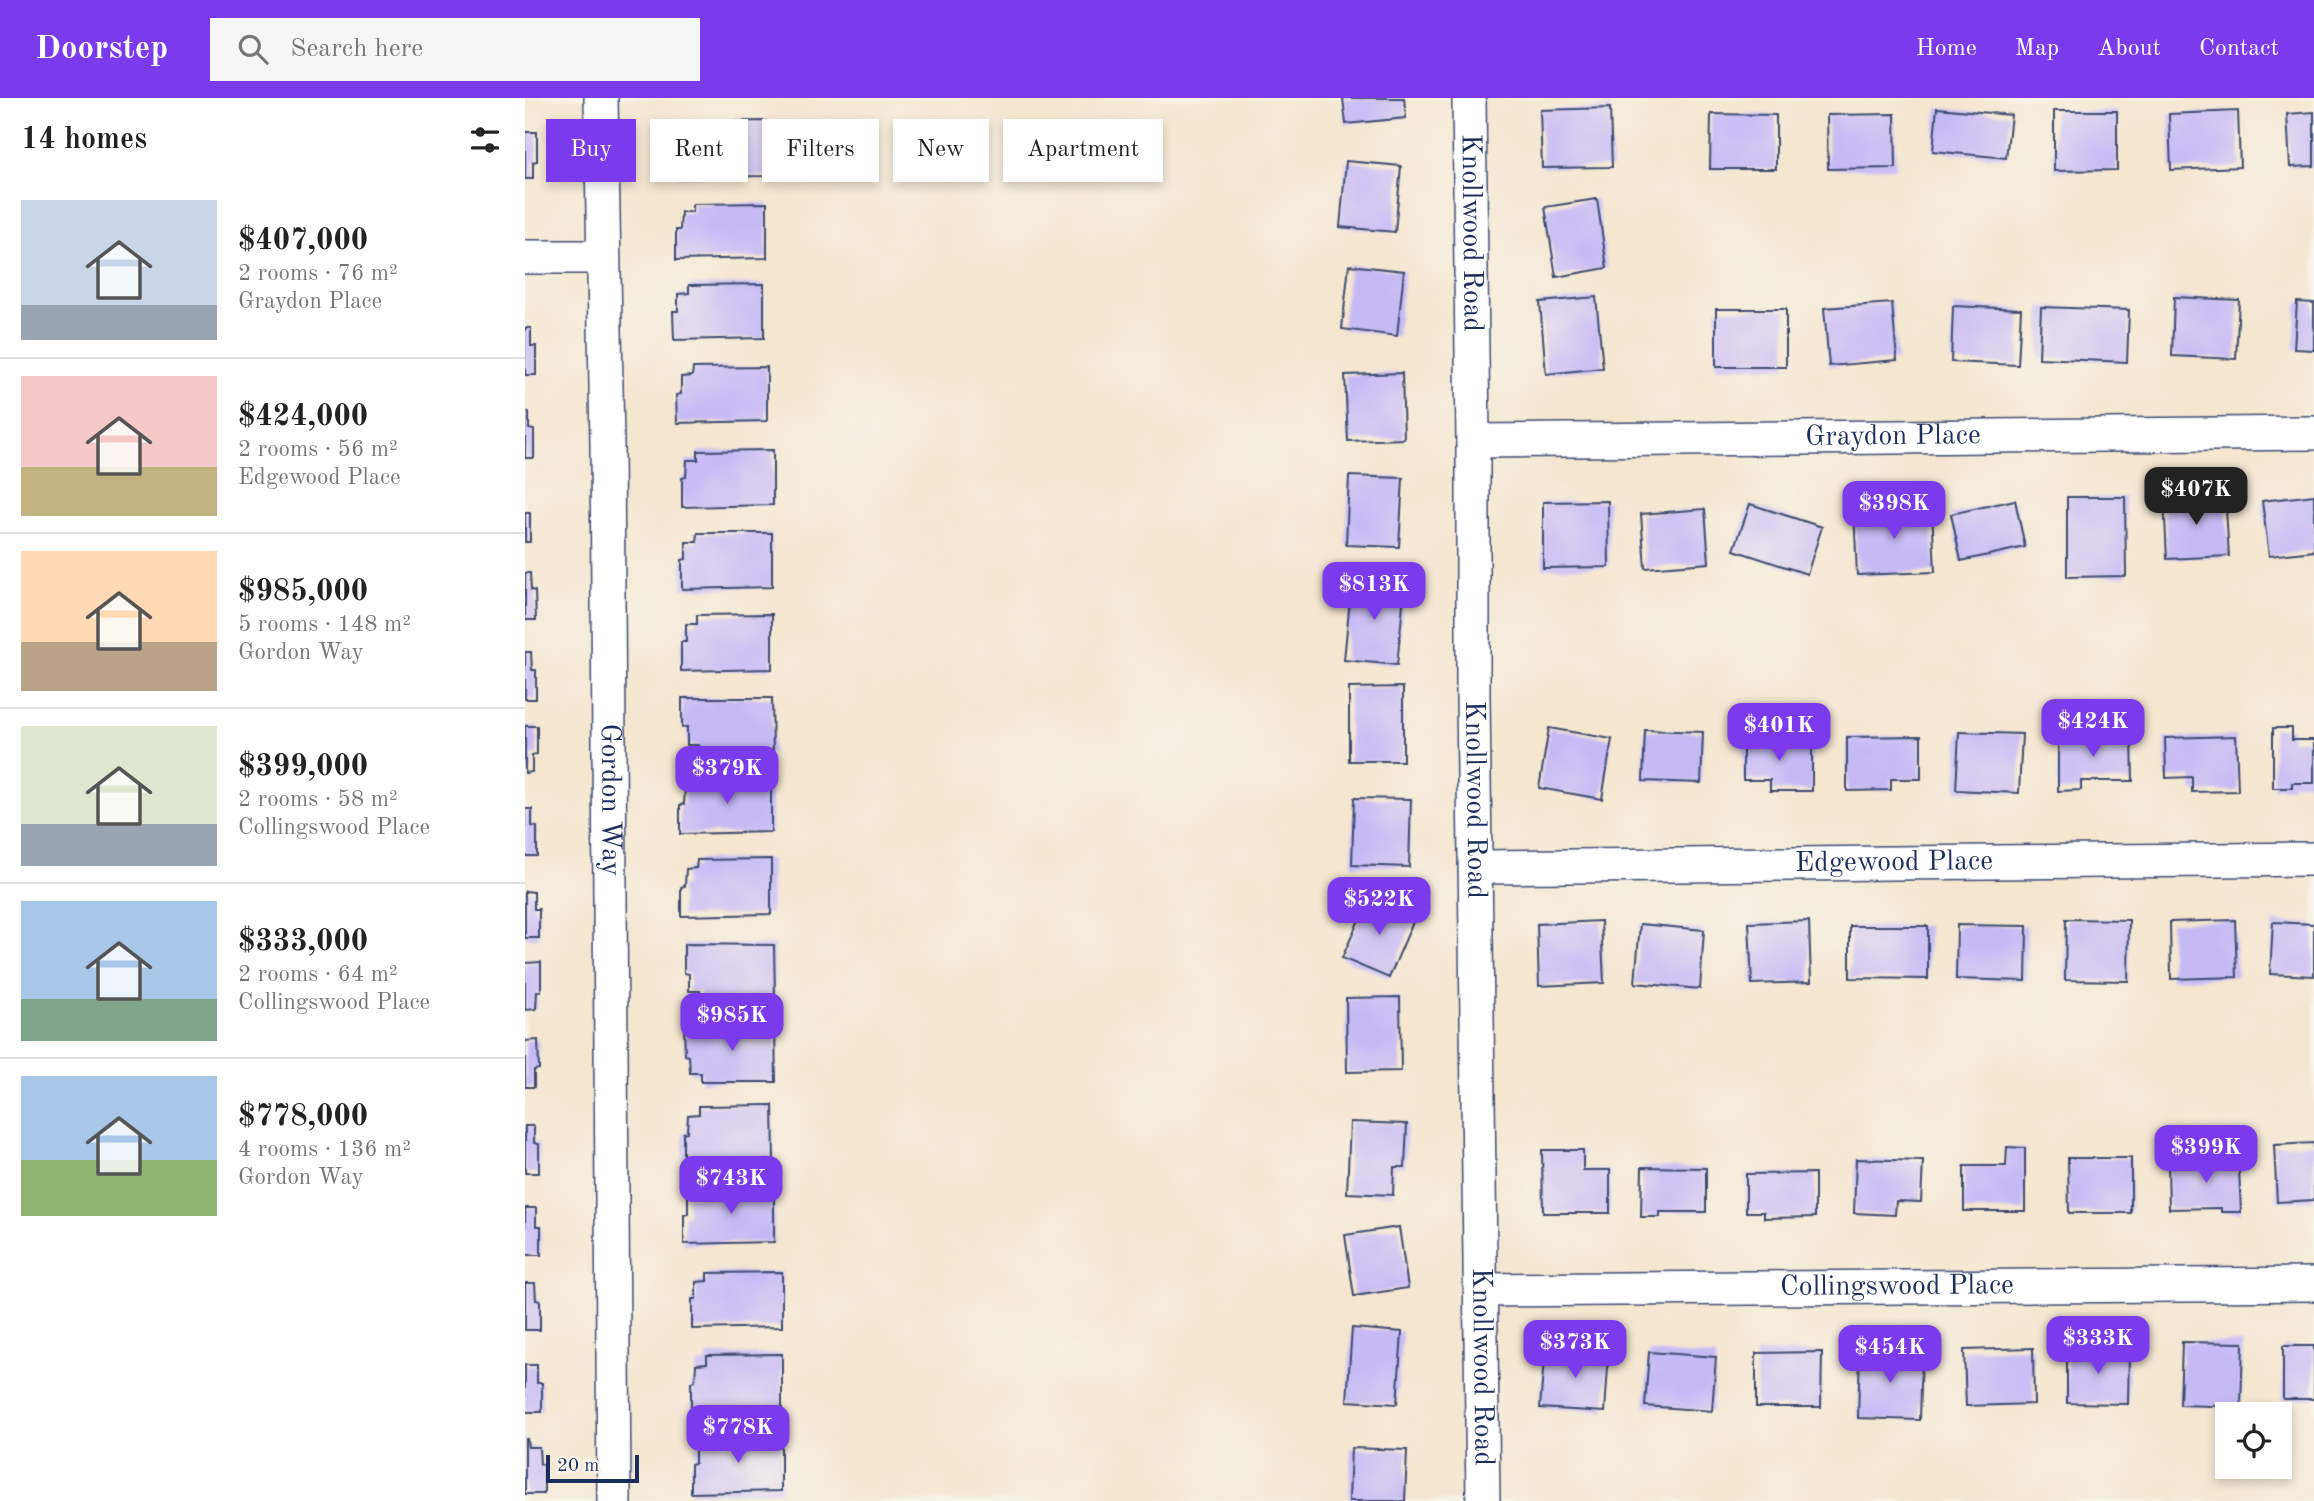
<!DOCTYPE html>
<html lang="en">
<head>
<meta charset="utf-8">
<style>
  :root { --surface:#fff; --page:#f6f6f6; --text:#222; --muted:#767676; --line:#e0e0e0; --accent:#7c3aed }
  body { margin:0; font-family:"Old Standard TT",serif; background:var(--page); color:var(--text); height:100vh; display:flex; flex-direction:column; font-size:26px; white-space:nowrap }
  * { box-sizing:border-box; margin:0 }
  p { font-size:23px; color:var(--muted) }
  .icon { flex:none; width:38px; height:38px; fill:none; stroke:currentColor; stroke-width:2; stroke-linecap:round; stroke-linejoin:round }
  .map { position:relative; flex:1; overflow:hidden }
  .drawer { display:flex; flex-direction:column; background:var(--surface); width:525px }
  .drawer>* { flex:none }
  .hud { position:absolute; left:21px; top:21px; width:665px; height:63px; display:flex; gap:14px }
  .controls { position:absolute; left:1690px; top:1304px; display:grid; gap:14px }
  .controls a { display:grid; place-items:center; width:77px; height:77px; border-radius:0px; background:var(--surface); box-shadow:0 4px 10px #0003; font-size:35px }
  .scale { position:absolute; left:21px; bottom:18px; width:93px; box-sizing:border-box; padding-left:7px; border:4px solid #1b2f5e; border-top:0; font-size:19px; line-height:24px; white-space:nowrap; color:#1b2f5e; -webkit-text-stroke:5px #f7f3e8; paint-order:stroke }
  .price { position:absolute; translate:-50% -60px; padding:0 16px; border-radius:14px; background:var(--accent); color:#fff; font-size:23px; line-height:46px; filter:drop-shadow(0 2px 4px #0008) }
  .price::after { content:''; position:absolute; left:50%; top:42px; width:21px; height:16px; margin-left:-10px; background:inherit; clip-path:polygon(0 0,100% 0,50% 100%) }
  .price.current { background:#222; color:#fff }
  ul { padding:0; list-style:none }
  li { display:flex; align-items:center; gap:21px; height:175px; padding:0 21px }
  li+li { border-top:2px solid var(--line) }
  li span { display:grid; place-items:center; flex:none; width:196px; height:140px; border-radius:0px; color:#555 }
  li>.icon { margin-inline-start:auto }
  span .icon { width:84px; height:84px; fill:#fffc; stroke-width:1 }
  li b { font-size:30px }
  h2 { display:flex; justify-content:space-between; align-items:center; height:84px; padding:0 21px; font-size:30px }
  .chip { padding:0 24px; border-radius:0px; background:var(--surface); box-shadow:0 4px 10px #0003; font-size:24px; line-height:63px }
  .chip.current { background:var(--accent); color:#fff }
  header { display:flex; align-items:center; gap:42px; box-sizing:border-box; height:98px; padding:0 35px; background:var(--accent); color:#fff }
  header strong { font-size:33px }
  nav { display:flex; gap:38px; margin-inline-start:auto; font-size:24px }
  .search { width:490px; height:63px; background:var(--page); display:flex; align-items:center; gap:18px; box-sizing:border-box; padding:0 24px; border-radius:0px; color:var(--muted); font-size:26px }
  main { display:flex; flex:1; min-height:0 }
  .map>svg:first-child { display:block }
  .building { fill:#c6baf5 }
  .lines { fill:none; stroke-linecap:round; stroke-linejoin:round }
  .street-casing { stroke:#3c4a6f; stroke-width:36 }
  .street { stroke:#fff; stroke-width:33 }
  .labels { text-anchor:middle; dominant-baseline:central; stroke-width:5; stroke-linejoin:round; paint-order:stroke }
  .street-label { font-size:28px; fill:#1b2f5e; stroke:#f7f3e8 }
</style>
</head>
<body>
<header>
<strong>Doorstep</strong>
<div class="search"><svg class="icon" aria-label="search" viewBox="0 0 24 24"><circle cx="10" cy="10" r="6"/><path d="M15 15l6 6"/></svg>Search here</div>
<nav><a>Home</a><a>Map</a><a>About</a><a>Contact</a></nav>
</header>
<main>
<section class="drawer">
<h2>14 homes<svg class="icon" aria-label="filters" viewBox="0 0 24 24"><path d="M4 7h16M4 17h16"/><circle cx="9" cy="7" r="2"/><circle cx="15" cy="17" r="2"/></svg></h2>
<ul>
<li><span style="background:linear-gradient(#c9d6e8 75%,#9aa5b1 0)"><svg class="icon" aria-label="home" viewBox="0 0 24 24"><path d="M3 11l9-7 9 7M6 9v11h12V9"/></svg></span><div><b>$407,000</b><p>2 rooms · 76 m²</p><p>Graydon Place</p></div></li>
<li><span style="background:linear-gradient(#f6c9c9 65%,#c2b280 0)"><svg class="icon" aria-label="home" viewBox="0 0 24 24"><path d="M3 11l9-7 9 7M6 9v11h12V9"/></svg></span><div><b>$424,000</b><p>2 rooms · 56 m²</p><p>Edgewood Place</p></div></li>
<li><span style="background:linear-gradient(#ffd9b3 65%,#b9a48a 0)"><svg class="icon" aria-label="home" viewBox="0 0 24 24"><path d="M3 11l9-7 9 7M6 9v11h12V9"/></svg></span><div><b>$985,000</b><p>5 rooms · 148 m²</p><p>Gordon Way</p></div></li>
<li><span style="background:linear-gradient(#dfe7d0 70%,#9aa5b1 0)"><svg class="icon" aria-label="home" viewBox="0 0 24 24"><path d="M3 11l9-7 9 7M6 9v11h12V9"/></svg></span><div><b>$399,000</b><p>2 rooms · 58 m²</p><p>Collingswood Place</p></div></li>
<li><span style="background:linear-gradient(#a9c7e8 70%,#7fa58c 0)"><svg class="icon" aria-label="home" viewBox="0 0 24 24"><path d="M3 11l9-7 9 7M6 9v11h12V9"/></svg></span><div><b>$333,000</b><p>2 rooms · 64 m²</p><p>Collingswood Place</p></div></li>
<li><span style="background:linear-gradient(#a9c7e8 60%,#8fb573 0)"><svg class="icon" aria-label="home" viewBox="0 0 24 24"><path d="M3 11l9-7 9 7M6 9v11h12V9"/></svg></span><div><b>$778,000</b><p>4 rooms · 136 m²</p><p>Gordon Way</p></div></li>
</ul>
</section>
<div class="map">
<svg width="1789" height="1403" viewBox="0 0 1789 1403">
  <rect width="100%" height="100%" fill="#f7f3e8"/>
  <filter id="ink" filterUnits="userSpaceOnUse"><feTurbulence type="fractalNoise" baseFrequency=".0143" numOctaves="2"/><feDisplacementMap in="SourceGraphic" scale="14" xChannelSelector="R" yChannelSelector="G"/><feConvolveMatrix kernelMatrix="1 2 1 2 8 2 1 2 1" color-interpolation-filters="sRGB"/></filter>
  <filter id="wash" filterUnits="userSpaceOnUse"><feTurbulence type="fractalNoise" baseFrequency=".00686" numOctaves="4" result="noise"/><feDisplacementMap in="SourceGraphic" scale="28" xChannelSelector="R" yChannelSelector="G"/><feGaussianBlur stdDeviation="1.57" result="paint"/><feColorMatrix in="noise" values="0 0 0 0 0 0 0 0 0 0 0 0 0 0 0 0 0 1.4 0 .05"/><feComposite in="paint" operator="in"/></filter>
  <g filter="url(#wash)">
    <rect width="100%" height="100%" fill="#f4e6cf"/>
    <g id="blocks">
      <path class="building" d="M 818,0 L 879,0 L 881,20 L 821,26 Z
        M 1085,10 L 1087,69 L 1017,70 L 1015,12 Z
        M 1412,10 L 1486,17 L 1481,60 L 1408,53 Z
        M 1529,13 L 1592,13 L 1592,72 L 1529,73 Z
        M 1713,13 L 1715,69 L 1646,72 L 1644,16 Z
        M 1789,14 L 1789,68 L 1765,69 L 1762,16 Z
        M 1186,16 L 1251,17 L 1251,71 L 1185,71 Z
        M 1370,16 L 1371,70 L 1303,71 L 1302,17 Z
        M 241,23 L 241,78 L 151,79 L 150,50 L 155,50 L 155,32 L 166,32 L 166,24 Z
        M 0,34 L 12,34 L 12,63 L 8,64 L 8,81 L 0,81 Z
        M 821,63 L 876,68 L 870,134 L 815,129 Z
        M 1072,101 L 1082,170 L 1031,179 L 1020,109 Z
        M 242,105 L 242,160 L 151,162 L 151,132 L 155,132 L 156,114 L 167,114 L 167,106 Z
        M 824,167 L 879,173 L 872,238 L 817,231 Z
        M 239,186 L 239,240 L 149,242 L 148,213 L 153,213 L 153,196 L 164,195 L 164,187 Z
        M 1071,199 L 1078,270 L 1021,276 L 1015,204 Z
        M 1649,199 L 1714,202 L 1711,261 L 1647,258 Z
        M 1772,204 L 1789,205 L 1789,252 L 1769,251 Z
        M 1367,205 L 1372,262 L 1304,268 L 1299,210 Z
        M 1428,208 L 1496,211 L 1493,267 L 1426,264 Z
        M 1516,209 L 1604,212 L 1602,264 L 1514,260 Z
        M 1191,211 L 1261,211 L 1261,269 L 1191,269 Z
        M 0,230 L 6,230 L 6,248 L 11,248 L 11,277 L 0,277 Z
        M 242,269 L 242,323 L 152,325 L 151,297 L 156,296 L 156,279 L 167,278 L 168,270 Z
        M 877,275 L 879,341 L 823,343 L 820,277 Z
        M 0,314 L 4,314 L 4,331 L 9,332 L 9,360 L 0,360 Z
        M 248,352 L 248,407 L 157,409 L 157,380 L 161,379 L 162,362 L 173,362 L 173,353 Z
        M 824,378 L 878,380 L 874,449 L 821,447 Z
        M 1700,396 L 1704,458 L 1642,461 L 1639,400 Z
        M 1789,397 L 1789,453 L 1744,458 L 1737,403 Z
        M 1542,399 L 1600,399 L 1601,478 L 1542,479 Z
        M 1490,402 L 1500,449 L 1436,463 L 1426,416 Z
        M 1083,403 L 1084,469 L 1018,470 L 1018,404 Z
        M 1225,406 L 1297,429 L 1282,476 L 1209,452 Z
        M 1407,410 L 1410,474 L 1332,477 L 1329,412 Z
        M 1180,411 L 1184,465 L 1120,470 L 1116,416 Z
        M 0,415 L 5,415 L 5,444 L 0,444 Z
        M 173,435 L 247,435 L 247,489 L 157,491 L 157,462 L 161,461 L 161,444 L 172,444 Z
        M 0,475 L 5,475 L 6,492 L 10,493 L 11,522 L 0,522 Z
        M 827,481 L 880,486 L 872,567 L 819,562 Z
        M 247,516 L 247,571 L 156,573 L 156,544 L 161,544 L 161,526 L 172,526 L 172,517 Z
        M 0,554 L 6,554 L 7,572 L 11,572 L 11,601 L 0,601 Z
        M 878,589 L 878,663 L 824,663 L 824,590 Z
        M 157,600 L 247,600 L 248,655 L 173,655 L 173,647 L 162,647 L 162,629 L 157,629 Z
        M 0,628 L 12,628 L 12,656 L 7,657 L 7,674 L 0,675 Z
        M 1024,630 L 1087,641 L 1077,701 L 1014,690 Z
        M 1533,630 L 1555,630 L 1555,638 L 1607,638 L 1608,683 L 1556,683 L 1556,692 L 1533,693 Z
        M 1748,630 L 1767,630 L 1767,642 L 1789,642 L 1789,685 L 1767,685 L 1767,690 L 1748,690 Z
        M 1120,632 L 1178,634 L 1176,685 L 1118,683 Z
        M 1434,634 L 1497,636 L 1494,695 L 1431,692 Z
        M 1396,638 L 1396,681 L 1366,681 L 1366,692 L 1322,693 L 1322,639 Z
        M 1711,638 L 1713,693 L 1667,694 L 1667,679 L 1641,680 L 1640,640 Z
        M 1218,641 L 1287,642 L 1287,693 L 1245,693 L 1245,682 L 1218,682 Z
        M 246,679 L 246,734 L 155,736 L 155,707 L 159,706 L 160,689 L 171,688 L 171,680 Z
        M 829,700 L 886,701 L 884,769 L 827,767 Z
        M 0,711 L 7,711 L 7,728 L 12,729 L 12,758 L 0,758 Z
        M 246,761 L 246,816 L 156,818 L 156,789 L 160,788 L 161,771 L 171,770 L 172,762 Z
        M 0,793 L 9,794 L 9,811 L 14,811 L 14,840 L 0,840 Z
        M 845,797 L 891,817 L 864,880 L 817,860 Z
        M 1541,821 L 1604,822 L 1603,883 L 1540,882 Z
        M 1710,822 L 1712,879 L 1646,881 L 1645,824 Z
        M 1076,823 L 1079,885 L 1014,888 L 1012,826 Z
        M 1284,823 L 1286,884 L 1227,886 L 1224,825 Z
        M 1748,824 L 1789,826 L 1789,878 L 1745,876 Z
        M 1115,826 L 1179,832 L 1175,891 L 1110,885 Z
        M 1432,827 L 1502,828 L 1501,883 L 1431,881 Z
        M 1325,828 L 1403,828 L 1403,881 L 1325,880 Z
        M 159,846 L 249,847 L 250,901 L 176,902 L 175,893 L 164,893 L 164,876 L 159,875 Z
        M 16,864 L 16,893 L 12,894 L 11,911 L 0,912 L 0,865 Z
        M 875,899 L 876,973 L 822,974 L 821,900 Z
        M 159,928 L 250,929 L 251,984 L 176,984 L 176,975 L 165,975 L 164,958 L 160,957 Z
        M 13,942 L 14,971 L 9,972 L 9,989 L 0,989 L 0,943 Z
        M 248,1007 L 249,1062 L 158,1064 L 158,1035 L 162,1034 L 163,1017 L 174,1016 L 174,1008 Z
        M 825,1024 L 882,1026 L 880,1069 L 869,1069 L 868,1097 L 822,1095 Z
        M 0,1028 L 9,1028 L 9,1045 L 14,1046 L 14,1075 L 0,1075 Z
        M 1789,1045 L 1789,1102 L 1752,1104 L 1749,1047 Z
        M 1482,1049 L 1500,1050 L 1500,1113 L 1439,1113 L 1439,1068 L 1481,1068 Z
        M 1017,1052 L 1058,1052 L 1058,1072 L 1085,1072 L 1085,1115 L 1018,1115 Z
        M 1713,1052 L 1716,1114 L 1696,1114 L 1696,1110 L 1644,1111 L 1643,1066 L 1695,1066 L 1695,1053 Z
        M 1543,1060 L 1606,1060 L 1606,1115 L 1544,1115 Z
        M 1331,1061 L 1398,1063 L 1396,1104 L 1371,1103 L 1370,1117 L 1329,1115 Z
        M 1117,1069 L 1181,1070 L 1181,1114 L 1135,1114 L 1135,1119 L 1116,1119 Z
        M 1290,1075 L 1290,1119 L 1239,1120 L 1239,1114 L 1221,1114 L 1221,1076 Z
        M 249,1089 L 249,1144 L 159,1146 L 159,1117 L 163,1116 L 163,1099 L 174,1098 L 175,1090 Z
        M 0,1110 L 11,1110 L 11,1128 L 16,1128 L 16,1157 L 0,1157 Z
        M 874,1129 L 883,1190 L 829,1198 L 820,1137 Z
        M 257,1174 L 257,1229 L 167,1231 L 167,1201 L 171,1201 L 171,1184 L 182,1183 L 182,1175 Z
        M 0,1185 L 10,1185 L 11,1202 L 15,1203 L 15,1232 L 0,1232 Z
        M 827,1230 L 877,1234 L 872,1306 L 822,1303 Z
        M 1657,1244 L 1718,1245 L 1716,1309 L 1655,1307 Z
        M 1758,1248 L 1789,1248 L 1789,1301 L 1758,1301 Z
        M 1020,1249 L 1084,1254 L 1080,1314 L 1015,1310 Z
        M 1508,1250 L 1509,1306 L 1441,1308 L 1439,1252 Z
        M 1542,1250 L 1604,1252 L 1603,1306 L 1542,1305 Z
        M 1335,1252 L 1397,1254 L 1395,1322 L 1333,1320 Z
        M 1124,1254 L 1191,1259 L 1187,1313 L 1120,1308 Z
        M 1297,1254 L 1296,1309 L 1231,1309 L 1231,1255 Z
        M 257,1256 L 257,1311 L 166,1313 L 166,1284 L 170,1283 L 171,1266 L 182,1265 L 182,1257 Z
        M 0,1267 L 12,1267 L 12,1285 L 17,1285 L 17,1314 L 0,1314 Z
        M 256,1338 L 256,1393 L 166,1395 L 166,1366 L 170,1365 L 170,1348 L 181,1347 L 182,1339 Z
        M 0,1341 L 2,1341 L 3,1349 L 14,1349 L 15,1366 L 19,1367 L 19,1396 L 0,1396 Z
        M 826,1350 L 882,1352 L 880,1403 L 824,1403 Z"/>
    </g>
  </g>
  <g filter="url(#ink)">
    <use href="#blocks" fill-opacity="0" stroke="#3c4a6f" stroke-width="2"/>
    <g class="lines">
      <defs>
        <g id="street">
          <path id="s1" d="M 76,0 L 82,346 L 89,1403"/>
          <path id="s2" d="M 944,0 L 948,343 L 948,598 L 958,1403"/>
          <path d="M 0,159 L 78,159"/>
          <path id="s3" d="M 948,343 L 1789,335"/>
          <path id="s4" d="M 951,769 L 1789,761"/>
          <path id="s5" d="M 956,1192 L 1789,1186"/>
        </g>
      </defs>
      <use href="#street" class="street-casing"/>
      <use href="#street" class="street"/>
    </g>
  </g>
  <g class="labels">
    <g class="street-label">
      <text stroke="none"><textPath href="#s2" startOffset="135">Knollwood Road</textPath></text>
      <text stroke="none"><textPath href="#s3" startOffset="420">Graydon Place</textPath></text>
      <text stroke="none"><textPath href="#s1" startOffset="702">Gordon Way</textPath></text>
      <text stroke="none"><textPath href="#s2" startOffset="702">Knollwood Road</textPath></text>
      <text stroke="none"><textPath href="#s4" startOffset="418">Edgewood Place</textPath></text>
      <text stroke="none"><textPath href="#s5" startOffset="416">Collingswood Place</textPath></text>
      <text stroke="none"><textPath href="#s2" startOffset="1269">Knollwood Road</textPath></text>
    </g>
  </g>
</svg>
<div class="controls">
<a><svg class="icon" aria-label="locate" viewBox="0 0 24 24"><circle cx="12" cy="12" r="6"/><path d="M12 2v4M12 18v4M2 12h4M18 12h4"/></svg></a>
</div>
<div class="scale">20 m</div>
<b class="price current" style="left:1671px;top:429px">$407K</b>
<b class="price" style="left:1369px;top:443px">$398K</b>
<b class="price" style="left:849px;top:524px">$813K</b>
<b class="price" style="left:1568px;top:661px">$424K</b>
<b class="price" style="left:1254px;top:665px">$401K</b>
<b class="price" style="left:202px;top:708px">$379K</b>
<b class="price" style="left:854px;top:839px">$522K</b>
<b class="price" style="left:207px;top:955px">$985K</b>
<b class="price" style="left:1681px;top:1087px">$399K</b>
<b class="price" style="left:206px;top:1118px">$743K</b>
<b class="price" style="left:1573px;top:1278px">$333K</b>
<b class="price" style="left:1050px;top:1282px">$373K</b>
<b class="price" style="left:1365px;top:1287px">$454K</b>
<b class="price" style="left:213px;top:1367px">$778K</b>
<div class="hud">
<a class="chip current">Buy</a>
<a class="chip">Rent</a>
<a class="chip">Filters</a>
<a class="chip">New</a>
<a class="chip">Apartment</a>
</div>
</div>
</main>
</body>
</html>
